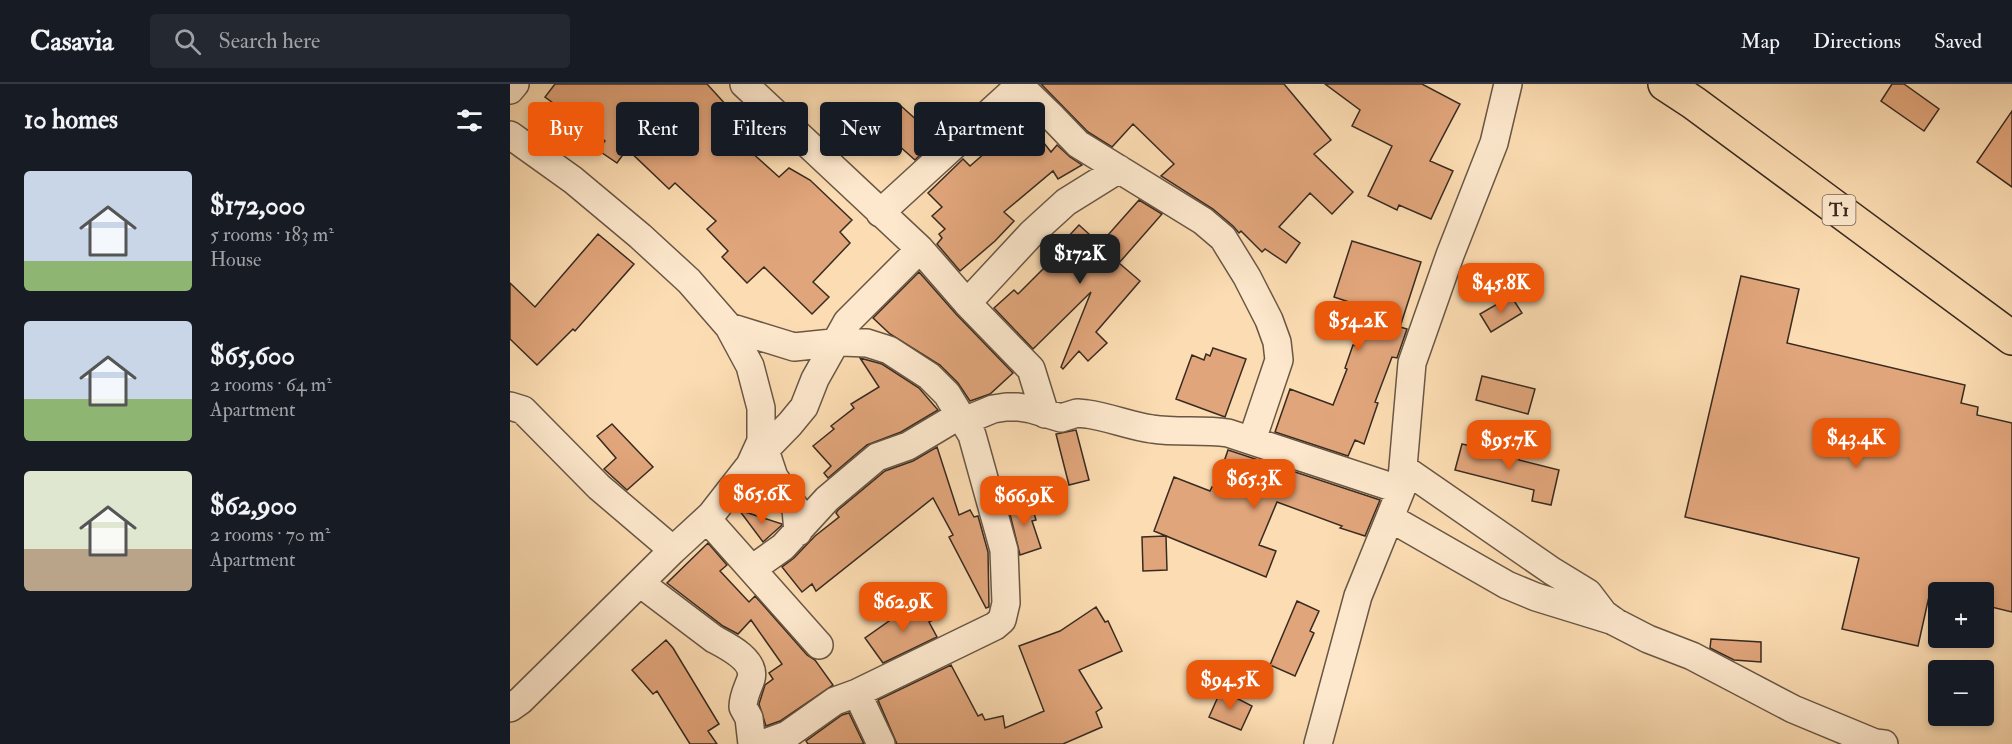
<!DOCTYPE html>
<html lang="en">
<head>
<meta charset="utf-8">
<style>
  :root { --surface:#171b24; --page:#242831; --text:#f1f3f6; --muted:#9ea1a6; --line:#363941; --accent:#ea580c }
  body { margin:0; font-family:"IM FELL Double Pica",serif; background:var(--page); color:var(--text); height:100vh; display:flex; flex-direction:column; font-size:22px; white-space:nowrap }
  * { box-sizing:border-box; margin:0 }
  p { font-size:20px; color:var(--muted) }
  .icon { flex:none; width:33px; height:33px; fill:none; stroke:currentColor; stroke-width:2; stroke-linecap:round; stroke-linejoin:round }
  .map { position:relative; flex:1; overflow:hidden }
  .sheet { display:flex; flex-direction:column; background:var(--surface); width:510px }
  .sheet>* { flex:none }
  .banner { position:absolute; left:18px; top:18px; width:570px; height:54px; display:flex; gap:12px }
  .tools { position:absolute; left:1418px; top:498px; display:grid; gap:12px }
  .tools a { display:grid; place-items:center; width:66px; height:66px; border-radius:6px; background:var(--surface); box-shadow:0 3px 9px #0003; font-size:30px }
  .price { position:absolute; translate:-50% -51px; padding:0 14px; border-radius:12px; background:var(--accent); color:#fff; font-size:20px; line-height:39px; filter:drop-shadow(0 2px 3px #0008) }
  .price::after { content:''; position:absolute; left:50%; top:36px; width:18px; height:14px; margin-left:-9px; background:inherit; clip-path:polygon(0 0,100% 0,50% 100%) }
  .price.active { background:#222; color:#fff }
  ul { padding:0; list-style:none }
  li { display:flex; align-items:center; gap:18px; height:150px; padding:0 24px }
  li span { display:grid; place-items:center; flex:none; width:168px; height:120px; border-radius:6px; color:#555 }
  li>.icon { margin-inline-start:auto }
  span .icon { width:72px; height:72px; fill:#fffc; stroke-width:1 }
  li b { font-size:26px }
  h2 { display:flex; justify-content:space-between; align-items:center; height:72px; padding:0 24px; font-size:26px }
  .chip { padding:0 21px; border-radius:6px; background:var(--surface); box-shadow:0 3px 9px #0003; font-size:21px; line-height:54px }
  .chip.active { background:var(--accent); color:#fff }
  header { display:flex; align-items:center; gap:36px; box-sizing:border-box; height:84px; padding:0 30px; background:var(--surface); border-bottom:2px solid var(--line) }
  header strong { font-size:28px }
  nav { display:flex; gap:33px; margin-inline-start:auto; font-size:21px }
  .search { width:420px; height:54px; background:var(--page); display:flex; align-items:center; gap:15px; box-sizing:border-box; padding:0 21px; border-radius:6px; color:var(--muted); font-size:22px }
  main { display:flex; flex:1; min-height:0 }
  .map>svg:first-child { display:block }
  .building { fill:#e1a57b; stroke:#382b21; stroke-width:1.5 }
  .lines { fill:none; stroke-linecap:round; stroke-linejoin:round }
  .minor-casing { stroke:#695745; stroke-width:30 }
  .highway-casing { stroke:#382b21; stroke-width:36 }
  .minor { stroke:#fde8cd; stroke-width:27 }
  .highway { stroke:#fcdcb2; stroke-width:33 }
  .labels { text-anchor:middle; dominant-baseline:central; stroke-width:4.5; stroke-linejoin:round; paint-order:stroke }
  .shield { fill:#fde8cd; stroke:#736455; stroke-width:1.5 }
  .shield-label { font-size:18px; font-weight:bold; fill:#382b21 }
</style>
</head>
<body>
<header>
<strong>Casavia</strong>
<div class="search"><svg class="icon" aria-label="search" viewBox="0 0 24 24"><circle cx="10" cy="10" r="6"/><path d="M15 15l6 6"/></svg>Search here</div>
<nav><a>Map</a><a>Directions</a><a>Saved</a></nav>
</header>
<main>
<section class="sheet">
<h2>10 homes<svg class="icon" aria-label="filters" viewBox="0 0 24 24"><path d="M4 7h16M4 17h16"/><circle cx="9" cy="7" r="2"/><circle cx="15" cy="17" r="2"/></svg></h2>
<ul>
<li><span style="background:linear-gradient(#c9d6e8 75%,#8fb573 0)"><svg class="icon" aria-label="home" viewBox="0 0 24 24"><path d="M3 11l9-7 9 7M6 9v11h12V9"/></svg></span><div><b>$172,000</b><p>5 rooms · 183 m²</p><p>House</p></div></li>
<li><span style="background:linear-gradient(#c9d6e8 65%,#8fb573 0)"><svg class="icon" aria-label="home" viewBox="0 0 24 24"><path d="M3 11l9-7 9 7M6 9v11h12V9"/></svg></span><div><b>$65,600</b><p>2 rooms · 64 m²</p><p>Apartment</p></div></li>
<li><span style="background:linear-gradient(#dfe7d0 65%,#b9a48a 0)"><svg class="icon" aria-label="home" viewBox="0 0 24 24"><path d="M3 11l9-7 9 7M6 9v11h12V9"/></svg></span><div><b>$62,900</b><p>2 rooms · 70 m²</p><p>Apartment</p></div></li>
</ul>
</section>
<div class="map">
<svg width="1502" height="660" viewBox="0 0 1502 660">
  <rect width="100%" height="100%" fill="#fcdcb2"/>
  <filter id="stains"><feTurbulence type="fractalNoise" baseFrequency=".00333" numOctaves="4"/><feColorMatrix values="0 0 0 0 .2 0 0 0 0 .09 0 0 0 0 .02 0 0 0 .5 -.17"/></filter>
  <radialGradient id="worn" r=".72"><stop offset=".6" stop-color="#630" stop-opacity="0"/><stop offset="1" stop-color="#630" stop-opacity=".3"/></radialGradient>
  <path class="building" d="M 45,0 L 197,0 L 228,34 L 222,40 L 226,44 L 222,48 L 243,67 L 241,68 L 269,93 L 279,84 L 300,96 L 342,136 L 330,148 L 340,159 L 303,198 L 319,213 L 302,230 L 254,183 L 237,199 L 212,173 L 218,167 L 197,145 L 206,137 L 165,99 L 159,105 L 117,65 L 107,79 L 88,66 L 95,57 L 35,13 Z
    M 531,0 L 774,0 L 821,56 L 804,70 L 843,108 L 822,130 L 800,109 L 769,143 L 790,159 L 776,179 L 755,165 L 752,168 L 731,147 L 729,149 L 723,142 L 703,125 L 651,92 L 664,80 L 623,40 L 602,63 L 578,48 Z
    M 815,0 L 912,0 L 950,20 L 920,77 L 943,87 L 921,135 L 889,121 L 887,126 L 858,112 L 882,62 L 842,42 L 850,26 Z
    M 1382,0 L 1394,0 L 1429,25 L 1414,47 L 1371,17 Z
    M 434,21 L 445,36 L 405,76 L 370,45 L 391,22 L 409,38 Z
    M 1502,27 L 1502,103 L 1467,78 Z
    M 523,45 L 541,68 L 547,61 L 560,73 L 572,81 L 548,95 L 543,87 L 494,128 L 504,137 L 485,157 L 450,187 L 427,160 L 432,154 L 429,150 L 435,145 L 422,132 L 432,123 L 418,109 L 453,75 L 460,82 L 499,48 L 507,57 Z
    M 629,116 L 652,130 L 609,179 L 630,197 L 586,248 L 597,259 L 578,277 L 569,267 L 553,285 L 551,283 L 581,208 L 523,265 L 484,224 L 504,206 L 508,210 L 544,174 L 541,171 L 569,141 L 590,160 Z
    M 88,150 L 124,180 L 65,247 L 63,245 L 27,281 L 0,255 L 0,199 L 25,223 Z
    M 842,157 L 911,178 L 890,243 L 897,245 L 887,274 L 882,273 L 865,318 L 868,319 L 854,360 L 845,356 L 838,372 L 765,348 L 780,305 L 823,321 L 837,285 L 835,284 L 843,261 L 849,263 L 860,225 L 824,213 Z
    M 409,188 L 446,230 L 503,289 L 480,310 L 460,317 L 448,299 L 430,281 L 380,250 L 363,234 Z
    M 1231,192 L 1289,205 L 1277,259 L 1455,301 L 1451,319 L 1468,323 L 1467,331 L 1502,339 L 1502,528 L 1473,521 L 1473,508 L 1420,508 L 1408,562 L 1332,545 L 1349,474 L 1175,433 Z
    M 1001,212 L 1012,229 L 981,248 L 970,230 Z
    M 703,264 L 736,275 L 715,333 L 666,315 L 682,271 L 694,276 L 696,270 L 700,272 Z
    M 350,274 L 372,280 L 409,304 L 428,326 L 391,348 L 357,361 L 318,394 L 314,389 L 321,382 L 303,362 L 324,345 L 321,342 L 344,324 L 341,320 L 369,303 Z
    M 972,292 L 1025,305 L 1018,330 L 966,316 Z
    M 102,340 L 143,383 L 117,406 L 94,385 L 106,374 L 87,352 Z
    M 566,346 L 579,396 L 559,401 L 546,350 Z
    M 952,360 L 1009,373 L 1009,376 L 1049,386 L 1041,421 L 1022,417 L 1024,406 L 945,386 Z
    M 427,363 L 449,431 L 460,426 L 464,433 L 468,432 L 478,468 L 479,523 L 476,524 L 439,453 L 443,451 L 423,414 L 306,507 L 302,500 L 292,508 L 272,483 L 284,474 L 305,452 L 329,433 L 326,429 L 328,426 L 375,387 L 403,377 Z
    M 718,366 L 870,416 L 855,452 L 830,444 L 832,442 L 767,418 L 749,461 L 766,467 L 756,493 L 644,447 L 664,393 L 700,407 L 702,403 L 705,404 Z
    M 520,415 L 526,436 L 522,437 L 531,464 L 510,471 L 498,422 Z
    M 229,426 L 272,440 L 272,441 L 253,458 Z
    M 656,452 L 657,486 L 633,487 L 632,453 Z
    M 198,459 L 217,481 L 210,487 L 239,518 L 245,512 L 297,571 L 305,576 L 323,601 L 270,637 L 256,642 L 249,620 L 255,601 L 263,595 L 259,589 L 272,580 L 241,536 L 228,550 L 213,542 L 157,499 Z
    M 409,516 L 423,536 L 419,538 L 427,553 L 373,579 L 355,554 Z
    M 787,517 L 809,527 L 800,547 L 804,549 L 785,592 L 760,581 Z
    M 586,523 L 595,538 L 598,537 L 612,567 L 569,586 L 592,624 L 586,628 L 592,643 L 553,660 L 387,660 L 368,616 L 441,581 L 468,632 L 472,630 L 475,636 L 493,632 L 495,644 L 534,627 L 509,562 L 550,547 Z
    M 1201,555 L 1251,558 L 1251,578 L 1224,576 L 1200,564 Z
    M 156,556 L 163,564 L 209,640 L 198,647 L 207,660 L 180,660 L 147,607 L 143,610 L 122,586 Z
    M 711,606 L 742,622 L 731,646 L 699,633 Z
    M 339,629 L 354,660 L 298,660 L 296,657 L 332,631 Z"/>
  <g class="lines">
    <defs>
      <path id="minor" d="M 234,0 L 410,165 L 457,219 L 521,285 L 535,330
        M 510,2 L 543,34 L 568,60 L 693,137 L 713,154 L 737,193 L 759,236 L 767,258 L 769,276 L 742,356
        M 0,6 L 5,0
        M 0,51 L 63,96 L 130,152 L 179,197 L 219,243 L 240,282 L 251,324 L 251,357 L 240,381 L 201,431 L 163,466 L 10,617 L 0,624
        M 370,129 L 511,0
        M 457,219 L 522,149 L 556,118 L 609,85
        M 219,243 L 284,263 L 332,258 L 357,259 L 379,266 L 419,292 L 437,310 L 462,351 L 494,466 L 496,519 L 492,536 L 485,542 L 347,609 L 325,617 L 277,651 L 252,660
        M 0,322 L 13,326 L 89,403 L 163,466
        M 454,337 L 483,325 L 496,323 L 508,323 L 521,325 L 551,334 L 567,329 L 577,330 C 599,333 620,342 642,345 C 667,349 692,345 718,349 L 891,406
        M 255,366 L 264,393 L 286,425 L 288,448
        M 244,377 L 280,340 L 294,323 L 305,295 L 337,238 L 410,165
        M 893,384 L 1042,487 L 1078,509 L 1094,530 L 1105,538 L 1138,555 L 1182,572 L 1283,625 L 1365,659 L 1374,660
        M 880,434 L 997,501 L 1026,513 L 1104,537
        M 197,435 L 309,561
        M 242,485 L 273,463 L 317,415 L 367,373 L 398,362 L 450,331
        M 130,499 L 204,555 C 217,562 246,576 241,595 C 238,604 233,612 233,623 L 239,634 L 242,660
        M 347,609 L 371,660
        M 808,660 L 848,512 L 891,406 L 902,279 L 940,171 L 984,59 L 998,0"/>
      <path id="highway" d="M 1155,0 L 1184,19 L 1502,254"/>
    </defs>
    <use href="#minor" class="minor-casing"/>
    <use href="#highway" class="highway-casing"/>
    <use href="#minor" class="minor"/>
    <use href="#highway" class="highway"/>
  </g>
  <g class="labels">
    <rect class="shield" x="1312.5" y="111" width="33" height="30" rx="4.5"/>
    <g class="shield-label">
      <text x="1329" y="126">T1</text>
    </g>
  </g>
  <rect width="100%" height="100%" filter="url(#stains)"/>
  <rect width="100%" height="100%" fill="url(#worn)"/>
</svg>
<div class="tools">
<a>+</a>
<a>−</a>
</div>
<b class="price active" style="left:570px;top:201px">$172K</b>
<b class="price" style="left:991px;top:230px">$45.8K</b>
<b class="price" style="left:848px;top:268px">$54.2K</b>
<b class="price" style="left:1346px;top:385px">$43.4K</b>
<b class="price" style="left:999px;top:387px">$95.7K</b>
<b class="price" style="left:744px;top:426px">$65.3K</b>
<b class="price" style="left:252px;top:441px">$65.6K</b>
<b class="price" style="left:514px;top:443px">$66.9K</b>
<b class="price" style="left:393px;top:549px">$62.9K</b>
<b class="price" style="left:720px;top:627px">$94.5K</b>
<div class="banner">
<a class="chip active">Buy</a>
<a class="chip">Rent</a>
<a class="chip">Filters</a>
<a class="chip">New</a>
<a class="chip">Apartment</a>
</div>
</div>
</main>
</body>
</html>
